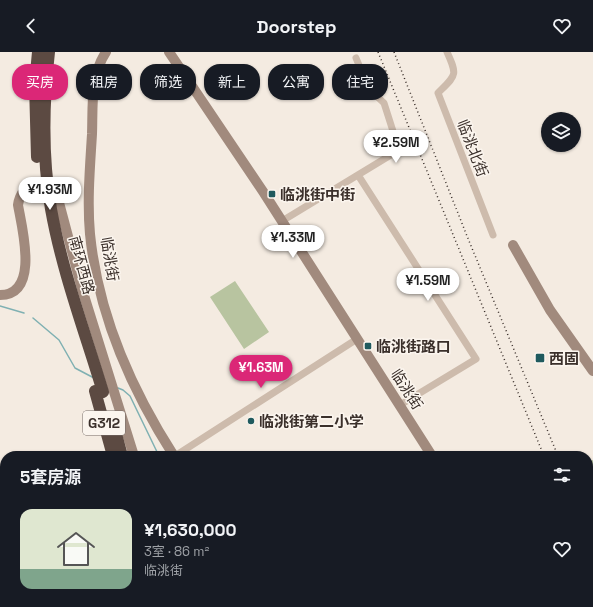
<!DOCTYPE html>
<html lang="zh">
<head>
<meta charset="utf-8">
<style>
  :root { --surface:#171b24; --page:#20242c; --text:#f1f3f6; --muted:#9ea1a6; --accent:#db2777 }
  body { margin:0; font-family:"Space Grotesk","Noto Sans SC",sans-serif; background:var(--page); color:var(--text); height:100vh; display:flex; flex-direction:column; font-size:15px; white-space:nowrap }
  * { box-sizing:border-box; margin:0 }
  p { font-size:13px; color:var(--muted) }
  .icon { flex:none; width:22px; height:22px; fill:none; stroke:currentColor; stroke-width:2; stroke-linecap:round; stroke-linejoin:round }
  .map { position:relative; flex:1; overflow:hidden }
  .details { position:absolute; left:0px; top:399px; width:593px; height:156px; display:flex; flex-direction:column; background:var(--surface); border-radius:16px 16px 0 0; box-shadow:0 1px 3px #0004 }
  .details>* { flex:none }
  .guide { position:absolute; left:12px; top:12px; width:569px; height:36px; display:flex; gap:8px }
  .controls { position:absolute; left:541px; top:60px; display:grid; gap:8px }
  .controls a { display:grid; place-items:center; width:40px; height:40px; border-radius:50%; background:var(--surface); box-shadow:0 1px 3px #0004; font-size:20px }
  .price { position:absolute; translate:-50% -34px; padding:0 9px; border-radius:14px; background:#fff; color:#222; font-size:13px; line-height:26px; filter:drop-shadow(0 1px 2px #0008) }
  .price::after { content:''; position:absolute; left:50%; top:24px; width:12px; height:9px; margin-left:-6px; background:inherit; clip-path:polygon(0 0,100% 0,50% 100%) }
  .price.active { background:var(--accent); color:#fff }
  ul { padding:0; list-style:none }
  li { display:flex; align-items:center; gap:12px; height:100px; padding:0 20px }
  li span { display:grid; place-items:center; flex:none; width:112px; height:80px; border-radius:12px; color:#555 }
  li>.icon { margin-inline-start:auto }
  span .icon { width:48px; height:48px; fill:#fffc; stroke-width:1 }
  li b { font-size:17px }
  h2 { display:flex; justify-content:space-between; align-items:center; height:48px; padding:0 20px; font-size:17px }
  .tag { padding:0 14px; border-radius:16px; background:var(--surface); box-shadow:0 1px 3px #0004; font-size:14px; line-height:36px }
  .tag.active { background:var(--accent); color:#fff }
  header { display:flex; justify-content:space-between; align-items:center; height:52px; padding:0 20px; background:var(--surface); font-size:18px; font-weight:700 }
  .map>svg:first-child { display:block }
  .pitch { fill:#b8c4a0 }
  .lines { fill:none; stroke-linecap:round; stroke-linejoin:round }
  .stream { stroke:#7fb0b2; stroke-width:1.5 }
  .street { stroke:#cdbbac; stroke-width:7 }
  .secondary { stroke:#a18a7d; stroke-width:10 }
  .highway { stroke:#5c4a42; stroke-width:12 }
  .rail { stroke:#3b302b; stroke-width:1.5; stroke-dasharray:1 3; stroke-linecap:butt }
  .highway-bridge { stroke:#5c4a42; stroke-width:12 }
  .poi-dot { fill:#1f5a5e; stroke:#fbf5ee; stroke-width:1.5 }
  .labels { text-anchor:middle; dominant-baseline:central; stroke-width:3; stroke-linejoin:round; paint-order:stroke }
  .shield { fill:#fbf5ee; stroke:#756b66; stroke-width:1 }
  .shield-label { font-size:14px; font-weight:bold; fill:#3b302b }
  .street-label { font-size:15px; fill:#3b302b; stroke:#fbf5ee }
  .poi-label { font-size:15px; font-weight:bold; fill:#3b302b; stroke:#fbf5ee; text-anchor:start }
</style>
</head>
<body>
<header><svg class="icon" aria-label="back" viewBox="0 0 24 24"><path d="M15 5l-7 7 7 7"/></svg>Doorstep<svg class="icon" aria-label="heart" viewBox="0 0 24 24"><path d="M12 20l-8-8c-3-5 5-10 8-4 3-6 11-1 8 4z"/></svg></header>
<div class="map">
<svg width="593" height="555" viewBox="0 0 593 555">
  <rect width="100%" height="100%" fill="#f4ebe1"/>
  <path class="pitch" d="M 235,229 L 269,280 L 244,297 L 210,245 Z
    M 593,408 L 593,432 L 591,433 L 588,425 L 588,410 Z"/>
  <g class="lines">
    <path class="stream" d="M 0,254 L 24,261
      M 33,266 L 59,288 L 75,316 L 94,326
      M 118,336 L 123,338 L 130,344 L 159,404
      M 232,550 L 235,555"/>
    <path class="street" d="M 447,0 C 458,24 456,23 438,41 L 493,183
      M 358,123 L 476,307 L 400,353
      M 282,169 L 399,98 L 384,51 L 369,37 L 356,6
      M 175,404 L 357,287
      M 466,555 L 474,550"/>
    <path class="secondary" d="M 106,0 C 90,24 93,54 92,82 C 90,115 87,149 90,182 C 98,262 131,337 174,404
      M 169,0 L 264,141 L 432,404
      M 513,193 L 550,258 L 593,319
      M 0,243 C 40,243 22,176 18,153 C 21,130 44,125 57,143 L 82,237 L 134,404
      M 269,550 L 272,555
      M 525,550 L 528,555"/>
    <path class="highway" d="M 95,339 L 113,404
      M 115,378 L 122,404
      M 155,550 L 156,555
      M 166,550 L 167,555"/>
    <path class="rail" d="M 378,0 L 544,404
      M 394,0 L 469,189 L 558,404
      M 588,475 L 593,487
      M 588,512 L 593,524
      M 588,525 L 593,537"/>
    <path class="highway-bridge" d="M 49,0 C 43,52 42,105 51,157 C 62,219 85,280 103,340
      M 37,105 L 35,32 L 38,0"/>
  </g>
  <g class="poi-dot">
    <rect x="268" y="138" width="8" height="8" rx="2"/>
    <rect x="364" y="290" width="8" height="8" rx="2"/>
    <rect x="535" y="301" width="10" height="10" rx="2"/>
    <circle cx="251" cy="369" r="4"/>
  </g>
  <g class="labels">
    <rect class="shield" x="83" y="359" width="42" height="24" rx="3"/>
    <g class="shield-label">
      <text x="104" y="371">G312</text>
    </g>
    <g class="street-label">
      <text transform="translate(473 96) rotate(69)">临洮北街</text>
      <text transform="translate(110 207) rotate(81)">临洮街</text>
      <text transform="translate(82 213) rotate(75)">南环西路</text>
      <text transform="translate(407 337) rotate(57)">临洮街</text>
    </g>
    <g class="poi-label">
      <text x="280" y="142">临洮街中街</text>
      <text x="376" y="294">临洮街路口</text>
      <text x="549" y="306">西固</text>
      <text x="259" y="369">临洮街第二小学</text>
    </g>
  </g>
</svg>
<div class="controls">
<a><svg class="icon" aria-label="layers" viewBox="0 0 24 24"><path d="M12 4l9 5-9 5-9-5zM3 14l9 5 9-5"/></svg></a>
</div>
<b class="price" style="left:396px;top:112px">¥2.59M</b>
<b class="price" style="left:50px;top:159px">¥1.93M</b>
<b class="price" style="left:293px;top:207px">¥1.33M</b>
<b class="price" style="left:428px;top:250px">¥1.59M</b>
<b class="price active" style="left:261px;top:337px">¥1.63M</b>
<div class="guide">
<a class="tag active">买房</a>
<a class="tag">租房</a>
<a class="tag">筛选</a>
<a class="tag">新上</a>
<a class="tag">公寓</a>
<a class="tag">住宅</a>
</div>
<section class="details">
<h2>5套房源<svg class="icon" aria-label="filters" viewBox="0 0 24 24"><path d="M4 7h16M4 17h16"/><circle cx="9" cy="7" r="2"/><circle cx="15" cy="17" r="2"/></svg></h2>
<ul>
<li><span style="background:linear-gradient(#dfe7d0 75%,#7fa58c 0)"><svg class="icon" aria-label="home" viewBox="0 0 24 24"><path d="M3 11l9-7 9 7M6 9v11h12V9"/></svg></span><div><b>¥1,630,000</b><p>3室 · 86 m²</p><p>临洮街</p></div><svg class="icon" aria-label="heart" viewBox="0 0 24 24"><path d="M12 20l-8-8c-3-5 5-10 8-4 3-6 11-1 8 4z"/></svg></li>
</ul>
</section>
</div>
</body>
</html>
